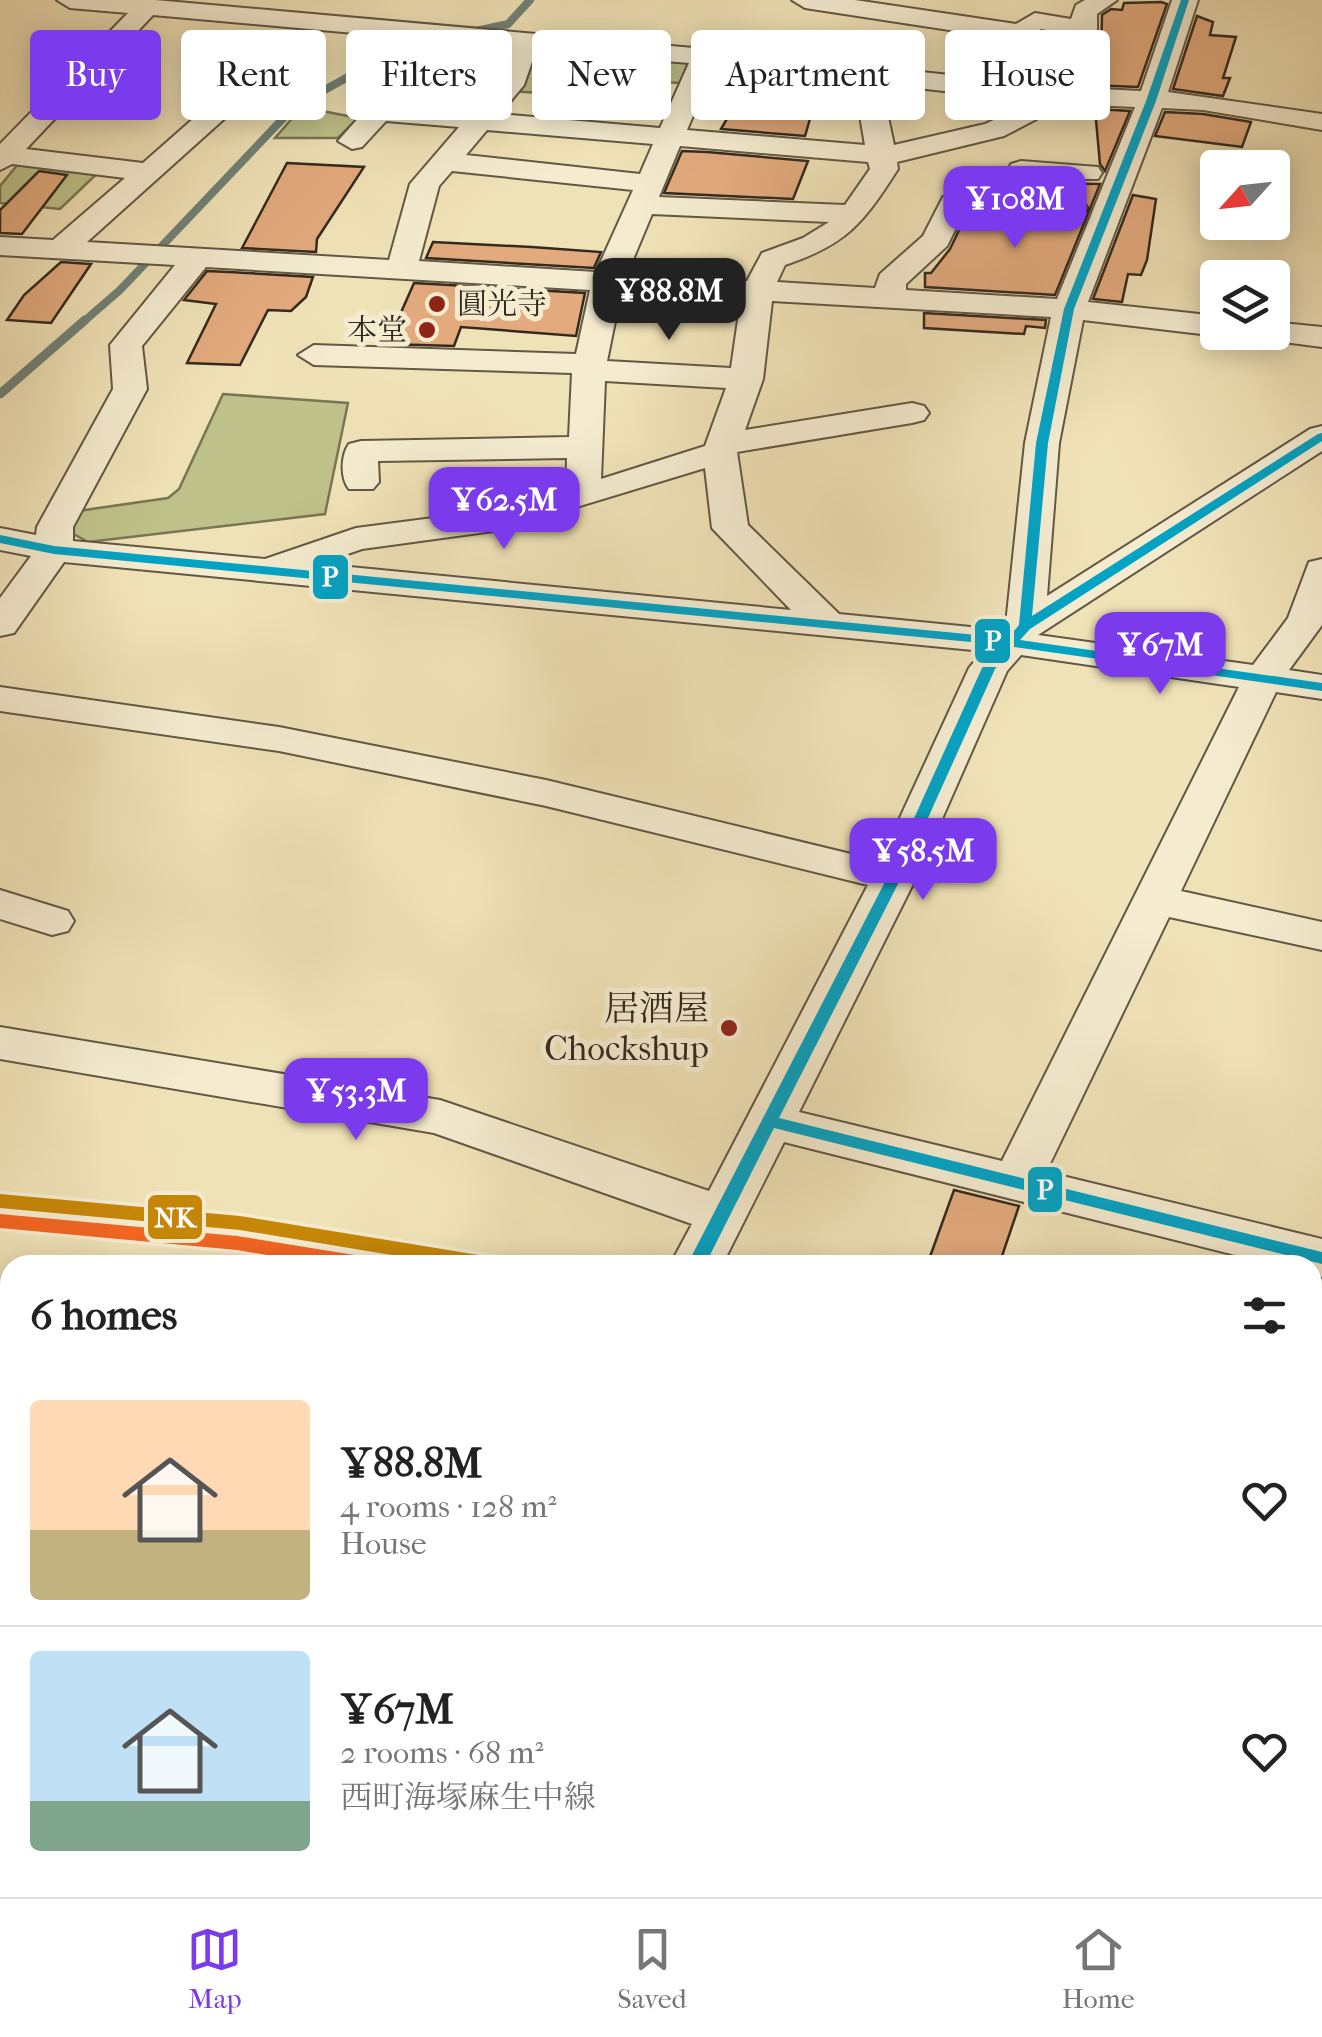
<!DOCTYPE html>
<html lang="en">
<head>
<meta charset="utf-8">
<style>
  :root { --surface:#fff; --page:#f6f6f6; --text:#222; --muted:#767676; --line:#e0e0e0; --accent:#7c3aed }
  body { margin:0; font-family:"IM FELL French Canon","Noto Serif JP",serif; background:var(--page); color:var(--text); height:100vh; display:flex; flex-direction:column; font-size:38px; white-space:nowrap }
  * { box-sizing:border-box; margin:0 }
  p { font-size:32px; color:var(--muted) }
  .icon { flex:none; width:55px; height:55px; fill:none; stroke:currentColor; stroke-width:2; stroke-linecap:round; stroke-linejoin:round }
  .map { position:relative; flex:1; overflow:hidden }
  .sheet { position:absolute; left:0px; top:1255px; width:1322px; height:642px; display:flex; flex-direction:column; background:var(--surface); border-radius:30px 30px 0 0; box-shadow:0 5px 25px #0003 }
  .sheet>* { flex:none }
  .guide { position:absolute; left:30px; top:30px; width:1262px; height:90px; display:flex; gap:20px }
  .needle { width:65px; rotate:243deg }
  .tools { position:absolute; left:1200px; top:150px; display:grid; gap:20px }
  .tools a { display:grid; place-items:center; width:90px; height:90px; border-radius:10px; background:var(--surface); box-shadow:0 5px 25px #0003; font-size:50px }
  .price { position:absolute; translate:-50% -85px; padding:0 22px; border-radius:20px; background:var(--accent); color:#fff; font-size:32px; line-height:65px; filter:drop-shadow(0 2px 5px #0008) }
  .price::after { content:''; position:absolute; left:50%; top:60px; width:30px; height:22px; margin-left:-15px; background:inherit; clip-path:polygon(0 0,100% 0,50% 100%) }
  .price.current { background:#222; color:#fff }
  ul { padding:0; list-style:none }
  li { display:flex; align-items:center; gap:30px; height:250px; padding:0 30px }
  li+li { border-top:2px solid var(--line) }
  li span { display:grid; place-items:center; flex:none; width:280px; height:200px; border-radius:10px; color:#555 }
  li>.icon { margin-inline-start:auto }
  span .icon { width:120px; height:120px; fill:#fffc; stroke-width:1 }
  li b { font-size:42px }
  h2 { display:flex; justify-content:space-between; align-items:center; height:120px; padding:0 30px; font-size:42px }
  .chip { padding:0 35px; border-radius:10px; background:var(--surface); box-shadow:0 5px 25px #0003; font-size:35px; line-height:90px }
  .chip.current { background:var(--accent); color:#fff }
  .menu { display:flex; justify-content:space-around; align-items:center; height:140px; border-top:2px solid var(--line); background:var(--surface); font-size:28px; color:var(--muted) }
  .menu a { display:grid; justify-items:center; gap:5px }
  .menu .current { color:var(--accent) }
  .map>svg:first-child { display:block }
  .green { fill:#bfc28a; stroke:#797654; stroke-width:2.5 }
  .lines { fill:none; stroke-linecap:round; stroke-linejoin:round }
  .stream-far1 { stroke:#718277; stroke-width:8 }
  .stream { stroke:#718277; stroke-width:9 }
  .building { fill:#e2aa7d; stroke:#332a1f; stroke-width:2.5 }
  .minor-casing { stroke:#625845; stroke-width:4 }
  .minor { fill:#f5ecd0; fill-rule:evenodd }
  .bus-1-casing { stroke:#f5ecd0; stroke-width:7 }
  .bus-1 { fill:#03a3c5; fill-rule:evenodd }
  .rail-1-casing { stroke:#f5ecd0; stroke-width:7 }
  .rail-2-casing { stroke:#f5ecd0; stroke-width:7 }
  .rail-1 { fill:#c68708; fill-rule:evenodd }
  .rail-2 { fill:#f26522; fill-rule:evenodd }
  .poi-dot { fill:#8f2418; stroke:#f5ecd0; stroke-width:4 }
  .labels { text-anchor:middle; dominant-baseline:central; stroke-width:10; stroke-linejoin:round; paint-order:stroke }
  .far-poi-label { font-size:30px; fill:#332a1f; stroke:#f5ecd0; text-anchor:start }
  .poi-label { font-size:35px; fill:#332a1f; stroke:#f5ecd0; text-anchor:end }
  .line-badge { stroke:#f5ecd0; stroke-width:4 }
  .badge-label { font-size:28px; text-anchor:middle; font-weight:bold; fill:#fff }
</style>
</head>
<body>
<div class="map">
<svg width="1322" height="1897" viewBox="0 0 1322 1897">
  <rect width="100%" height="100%" fill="#f0e2b7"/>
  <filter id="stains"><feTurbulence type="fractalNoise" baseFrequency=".002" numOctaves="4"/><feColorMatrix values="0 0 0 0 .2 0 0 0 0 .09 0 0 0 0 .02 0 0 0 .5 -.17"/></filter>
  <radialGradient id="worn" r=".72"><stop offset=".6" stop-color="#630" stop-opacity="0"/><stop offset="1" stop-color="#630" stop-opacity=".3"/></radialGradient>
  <path class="green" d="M 221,39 L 269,45 L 254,71 L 283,72 L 277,83 L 313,87 L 279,114 L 203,105 L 220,82 L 189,76 Z
    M 585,47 L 705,57 L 697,84 L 612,79 L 608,97 L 506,91 L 520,60 L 580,62 Z
    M 302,107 L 358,118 L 338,138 L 275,138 Z
    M 23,158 L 104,167 L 60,209 L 0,203 L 0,186 Z
    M 223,394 L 348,403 L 325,514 L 88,542 L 70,532 L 78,511 L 168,498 L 179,489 Z"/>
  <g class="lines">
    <path class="stream-far1" d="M 476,31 L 508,24 L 530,0
      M 82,323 L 120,290 L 294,107 L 348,77 L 372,42 L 408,32"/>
    <path class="stream" d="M 0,394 L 85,320"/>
  </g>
  <path class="building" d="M 1161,2 L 1167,4 L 1138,87 L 1089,85 L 1101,57 L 1102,15 L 1111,9 L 1122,10 L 1124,3 Z
    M 1197,16 L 1213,22 L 1210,35 L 1236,37 L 1223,78 L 1230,78 L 1223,96 L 1173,89 Z
    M 753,74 L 821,81 L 805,136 L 721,129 Z
    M 1095,109 L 1130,111 L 1105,171 L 1100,164 Z
    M 1165,112 L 1203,114 L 1251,122 L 1242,147 L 1155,136 Z
    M 682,151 L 707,152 L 808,161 L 793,199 L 664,193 Z
    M 287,163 L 364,167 L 317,239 L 316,252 L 242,248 Z
    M 39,171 L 67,175 L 22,234 L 0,233 L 0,210 Z
    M 1035,183 L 1100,184 L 1055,295 L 925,287 L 925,273 L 931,273 L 950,249 L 961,226 L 1007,230 L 1017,214 L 1081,217 L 1089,209 L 1081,197 L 1032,191 Z
    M 1133,195 L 1156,199 L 1147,260 L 1141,275 L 1128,274 L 1122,302 L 1093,299 Z
    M 433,242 L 532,247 L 601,252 L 594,268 L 426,258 Z
    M 61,262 L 91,264 L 51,323 L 7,320 L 24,295 Z
    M 207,271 L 229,272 L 313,277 L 306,297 L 291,311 L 268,310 L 240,365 L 187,363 L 216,304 L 184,300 Z
    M 414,283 L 585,293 L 576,336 L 461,327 L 454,346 L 387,344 Z
    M 924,313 L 1046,320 L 1045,328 L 1026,326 L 1024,334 L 924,328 Z
    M 954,1190 L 1019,1206 L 999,1265 L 927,1265 Z"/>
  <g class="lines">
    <defs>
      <path id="minor" d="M 57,0 L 155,0 L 705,49 L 1052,86 L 1069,64 L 1071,34 L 1041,29 L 1021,41 L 805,8 L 792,0 L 855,0 L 1016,24 L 1035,13 L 1071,19 L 1076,5 L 1085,0 L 1117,0 L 1097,14 L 1097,57 L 1081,88 L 1141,91 L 1172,0 L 1198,0 L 1168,92 L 1322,114 L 1322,130 L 1203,110 L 1162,108 L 1088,302 L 1218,316 L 1218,332 L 1230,332 L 1218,336 L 1083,320 L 1059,443 L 1047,596 L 1310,429 L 1322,426 L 1322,451 L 1038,635 L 1253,665 L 1288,618 L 1309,562 L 1322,559 L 1322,625 L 1289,670 L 1322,675 L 1322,699 L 1276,692 L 1181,891 L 1322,922 L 1322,950 L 1169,917 L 1046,1172 L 1322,1239 L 1322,1277 L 1312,1275 L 1312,1265 L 1275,1265 L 784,1142 L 722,1265 L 670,1265 L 692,1224 L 434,1133 L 0,1059 L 0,1027 L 440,1100 L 709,1191 L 868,885 L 546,806 L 279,751 L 0,711 L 0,687 L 279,727 L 546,780 L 880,861 L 969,668 L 983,651 L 64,562 L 14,633 L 0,636 L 0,598 L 31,556 L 0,550 L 0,528 L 36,535 L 37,527 L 113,389 L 110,345 L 175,265 L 0,255 L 0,237 L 53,240 L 125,178 L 12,164 L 0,170 L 0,144 L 128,13 L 70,8 ZM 153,15 L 511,47 L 498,83 L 473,112 L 379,104 L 369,106 L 338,141 L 352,149 L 362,147 L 386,121 L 459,127 L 410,184 L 389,260 L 87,242 L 234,110 L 230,104 L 210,104 L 143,163 L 26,149 ZM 536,50 L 689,63 L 660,128 L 500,114 L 524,85 ZM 714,66 L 854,81 L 865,145 L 687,130 ZM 881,84 L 1034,101 L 985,124 L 894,145 ZM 1065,104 L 1135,107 L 1057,299 L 906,290 L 906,284 L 947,246 L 963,214 L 993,221 L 1016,210 L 1081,213 L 1086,207 L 1081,201 L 1027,194 L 1032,179 L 1098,179 L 1102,173 L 1098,167 L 1021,161 L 1011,164 L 997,196 L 988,202 L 953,194 L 943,197 L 923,236 L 880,274 L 875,288 L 777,282 L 785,265 C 848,244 864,222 898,169 L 897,162 L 1004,136 ZM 487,130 L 653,144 L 640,174 L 466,155 ZM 680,146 L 868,162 L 870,169 L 845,205 L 659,197 ZM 452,171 L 633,190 L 596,272 L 419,261 L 439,186 ZM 652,214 L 829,222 L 803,238 L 762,253 L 747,281 L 627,274 ZM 206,267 L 590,290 L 576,354 L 314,345 L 298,355 L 314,365 L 572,373 L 569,437 L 361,441 L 349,444 C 341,455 340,478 349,489 L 373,489 L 379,482 L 378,461 L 567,458 L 566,491 L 487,511 L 356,528 L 265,559 L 73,541 L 73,527 L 147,389 L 142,346 ZM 621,292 L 741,299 L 731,368 L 607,361 ZM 772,301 L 1051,317 L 1025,443 L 1006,624 L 1001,630 L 839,614 L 748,525 L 737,452 L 912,423 L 924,420 L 929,413 L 924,406 L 912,403 L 745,430 L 763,379 ZM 605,381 L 726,388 L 705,446 L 601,479 ZM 705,468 L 712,528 L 791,610 L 319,564 L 362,549 L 501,530 ZM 1021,655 L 1239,687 L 1002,1161 L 799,1112 L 916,878 L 1007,671 Z
        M 1272,322 L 1322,327 L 1322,347 L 1261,339 L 1256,332 L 1272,332 Z
        M 0,890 L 68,911 L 74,921 L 68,931 L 52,935 L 0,919 Z
        M 0,1354 L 10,1355 L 10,1397 L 0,1396 Z
        M 0,1553 L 10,1554 L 10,1602 L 0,1601 Z
        M 1312,1608 L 1322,1611 L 1322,1662 L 1312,1659 Z
        M 383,1888 L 448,1888 L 444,1897 L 379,1897 Z
        M 1082,1888 L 1146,1888 L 1147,1897 L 1083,1897 Z"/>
    </defs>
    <use href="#minor" class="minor-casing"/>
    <use href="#minor" class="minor"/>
    <defs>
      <path id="bus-1" d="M 1181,0 L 1189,0 L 1156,101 L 1074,309 L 1048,443 L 1032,616 L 1318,434 L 1322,433 L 1322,441 L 1030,629 L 1020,640 L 1322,683 L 1322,691 L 1014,647 L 995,669 L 901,878 L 779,1118 L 1322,1252 L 1322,1264 L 774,1128 L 705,1265 L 687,1265 L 887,878 L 982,668 L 1002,645 L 54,554 L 0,543 L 0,535 L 54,546 L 1008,638 L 1019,625 L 1036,443 L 1064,309 L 1146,101 Z"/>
    </defs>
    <use href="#bus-1" class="bus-1-casing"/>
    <use href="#bus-1" class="bus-1"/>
    <defs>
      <path id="rail-1" d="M 0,1194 L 240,1216 L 497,1258 L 504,1260 L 507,1265 L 452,1265 L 240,1230 L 0,1208 Z"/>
      <path id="rail-2" d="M 0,1214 L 237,1236 L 373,1258 L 380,1260 L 383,1265 L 328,1265 L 237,1250 L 0,1228 Z"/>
    </defs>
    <use href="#rail-1" class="rail-1-casing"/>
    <use href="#rail-2" class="rail-2-casing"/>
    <use href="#rail-1" class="rail-1"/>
    <use href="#rail-2" class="rail-2"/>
  </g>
  <g class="poi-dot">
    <circle cx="437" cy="304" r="10"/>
    <circle cx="427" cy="330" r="10"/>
    <circle cx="729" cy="1028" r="10"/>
  </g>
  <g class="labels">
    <g class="far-poi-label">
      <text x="457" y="304">圓光寺</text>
      <text x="407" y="330" text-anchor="end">本堂</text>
    </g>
    <g class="poi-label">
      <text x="709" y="1008">居酒屋<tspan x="709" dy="40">Chockshup</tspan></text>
    </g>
  </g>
  <g class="line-badge">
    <rect x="311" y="553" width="39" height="48" rx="10" fill="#03a3c5"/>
    <rect x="973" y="617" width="39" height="48" rx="10" fill="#03a3c5"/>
    <rect x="1026" y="1165" width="38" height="49" rx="10" fill="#03a3c5"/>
    <rect x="146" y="1193" width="58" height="48" rx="10" fill="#c68708"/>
  </g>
  <g class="badge-label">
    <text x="330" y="586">P</text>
    <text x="993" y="650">P</text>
    <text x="1045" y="1199">P</text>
    <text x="175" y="1227">NK</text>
  </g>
  <rect width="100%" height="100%" filter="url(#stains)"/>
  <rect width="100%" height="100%" fill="url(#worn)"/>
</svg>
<div class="tools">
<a><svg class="needle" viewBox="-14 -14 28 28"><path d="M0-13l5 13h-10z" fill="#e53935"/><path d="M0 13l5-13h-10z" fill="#767676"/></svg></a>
<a><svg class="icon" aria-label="layers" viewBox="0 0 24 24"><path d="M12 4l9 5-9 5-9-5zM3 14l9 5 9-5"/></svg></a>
</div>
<b class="price" style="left:1015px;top:251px">¥108M</b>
<b class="price current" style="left:669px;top:343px">¥88.8M</b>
<b class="price" style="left:504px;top:552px">¥62.5M</b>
<b class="price" style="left:1160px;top:697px">¥67M</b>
<b class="price" style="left:923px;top:903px">¥58.5M</b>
<b class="price" style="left:356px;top:1143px">¥53.3M</b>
<div class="guide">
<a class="chip current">Buy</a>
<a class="chip">Rent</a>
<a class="chip">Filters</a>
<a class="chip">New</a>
<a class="chip">Apartment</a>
<a class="chip">House</a>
</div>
<section class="sheet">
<h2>6 homes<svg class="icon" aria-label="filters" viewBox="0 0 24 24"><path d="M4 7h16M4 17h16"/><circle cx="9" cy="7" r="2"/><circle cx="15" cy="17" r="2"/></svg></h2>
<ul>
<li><span style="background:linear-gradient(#ffd9b3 65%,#c2b280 0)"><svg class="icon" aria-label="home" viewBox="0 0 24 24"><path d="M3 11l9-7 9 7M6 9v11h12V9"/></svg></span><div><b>¥88.8M</b><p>4 rooms · 128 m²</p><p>House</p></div><svg class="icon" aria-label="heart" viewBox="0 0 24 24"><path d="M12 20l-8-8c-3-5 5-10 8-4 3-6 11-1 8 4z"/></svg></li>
<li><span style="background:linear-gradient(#bfe0f5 75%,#7fa58c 0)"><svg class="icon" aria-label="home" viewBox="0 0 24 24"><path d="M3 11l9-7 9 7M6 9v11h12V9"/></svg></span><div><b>¥67M</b><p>2 rooms · 68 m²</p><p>西町海塚麻生中線</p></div><svg class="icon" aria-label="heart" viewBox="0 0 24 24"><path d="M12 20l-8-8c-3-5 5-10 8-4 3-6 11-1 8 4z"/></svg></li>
</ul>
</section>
</div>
<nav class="menu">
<a class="current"><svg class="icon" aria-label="map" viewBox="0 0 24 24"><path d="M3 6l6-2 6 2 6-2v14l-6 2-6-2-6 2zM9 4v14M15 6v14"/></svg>Map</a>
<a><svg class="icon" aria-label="saved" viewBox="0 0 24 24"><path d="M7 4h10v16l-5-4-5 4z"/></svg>Saved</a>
<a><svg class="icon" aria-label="home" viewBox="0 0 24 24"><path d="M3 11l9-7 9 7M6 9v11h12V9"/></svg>Home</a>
</nav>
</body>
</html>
